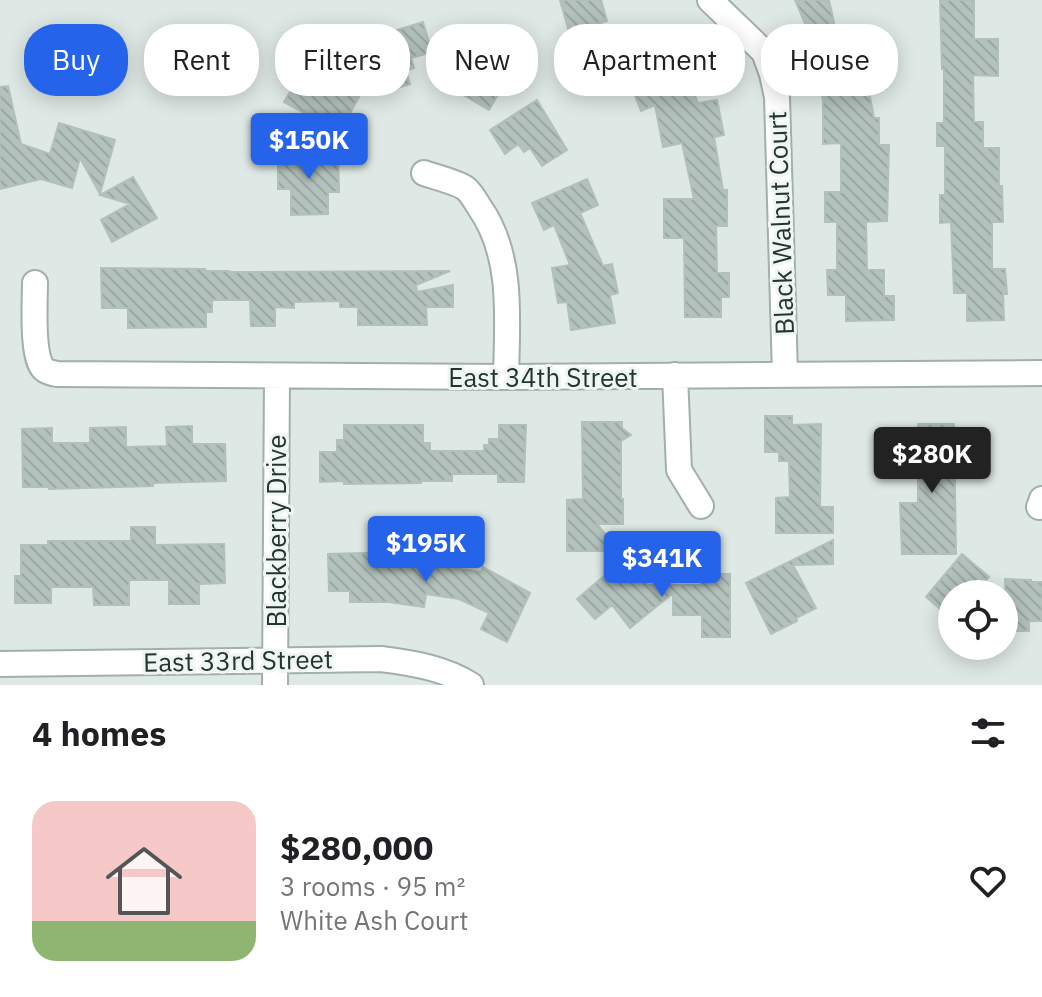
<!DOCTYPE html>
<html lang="en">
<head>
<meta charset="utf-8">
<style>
  :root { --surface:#fff; --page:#f2f2f2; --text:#202124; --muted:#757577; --accent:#2563eb }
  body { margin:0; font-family:"IBM Plex Sans",sans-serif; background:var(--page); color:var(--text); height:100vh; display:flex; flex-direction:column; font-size:30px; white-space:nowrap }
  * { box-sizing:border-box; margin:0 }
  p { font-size:26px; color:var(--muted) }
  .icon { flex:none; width:44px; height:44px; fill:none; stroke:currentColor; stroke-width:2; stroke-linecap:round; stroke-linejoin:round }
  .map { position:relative; height:685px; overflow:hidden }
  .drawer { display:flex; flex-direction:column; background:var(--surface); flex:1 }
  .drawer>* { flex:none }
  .banner { position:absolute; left:24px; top:24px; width:994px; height:72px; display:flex; gap:16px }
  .tools { position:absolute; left:938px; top:580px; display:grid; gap:16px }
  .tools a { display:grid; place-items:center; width:80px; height:80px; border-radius:50%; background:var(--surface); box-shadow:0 4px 20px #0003; font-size:40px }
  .price { position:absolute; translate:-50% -68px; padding:0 18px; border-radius:8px; background:var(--accent); color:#fff; font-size:26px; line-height:52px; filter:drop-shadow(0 2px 4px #0008) }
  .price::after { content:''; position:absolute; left:50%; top:48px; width:24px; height:18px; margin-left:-12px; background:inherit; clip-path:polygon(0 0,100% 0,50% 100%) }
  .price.on { background:#222; color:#fff }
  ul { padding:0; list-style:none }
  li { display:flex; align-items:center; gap:24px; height:200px; padding:0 32px }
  li span { display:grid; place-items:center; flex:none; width:224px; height:160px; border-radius:24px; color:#555 }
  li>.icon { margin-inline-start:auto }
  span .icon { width:96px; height:96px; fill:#fffc; stroke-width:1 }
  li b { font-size:34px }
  h2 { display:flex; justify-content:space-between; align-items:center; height:96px; padding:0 32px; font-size:34px }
  .pill { padding:0 28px; border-radius:32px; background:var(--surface); box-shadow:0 4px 20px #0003; font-size:28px; line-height:72px }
  .pill.on { background:var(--accent); color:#fff }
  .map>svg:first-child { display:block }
  .building { fill:url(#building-back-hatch); stroke:#b2c0bb; stroke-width:2 }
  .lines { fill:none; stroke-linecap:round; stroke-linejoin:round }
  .minor-casing { stroke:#a2afab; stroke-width:28 }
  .minor { stroke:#fff; stroke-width:24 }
  .labels { text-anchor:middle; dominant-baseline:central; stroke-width:6; stroke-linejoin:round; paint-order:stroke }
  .street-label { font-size:26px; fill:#223531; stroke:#eef5f2 }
</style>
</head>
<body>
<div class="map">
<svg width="1042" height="685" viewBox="0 0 1042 685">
  <defs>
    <pattern id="building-back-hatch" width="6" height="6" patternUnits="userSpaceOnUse" patternTransform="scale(2)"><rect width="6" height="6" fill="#b4c2bd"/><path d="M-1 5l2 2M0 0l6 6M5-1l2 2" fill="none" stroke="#9aa7a3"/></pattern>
  </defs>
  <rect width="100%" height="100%" fill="#dee8e4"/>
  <path class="building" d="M 560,0 L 601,0 L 607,21 L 597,24 L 603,45 L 575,53 Z
    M 795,0 L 829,0 L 841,54 L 861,49 L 874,118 L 879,118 L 879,145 L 889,145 L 887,221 L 866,222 L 867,270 L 884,270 L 884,296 L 894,296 L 894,320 L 846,321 L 846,295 L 828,295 L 827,270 L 837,270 L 837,222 L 825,222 L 825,192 L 841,192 L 841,143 L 823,144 L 823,100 L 807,28 Z
    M 940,0 L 974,0 L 974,39 L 998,39 L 998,76 L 973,75 L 974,122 L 983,122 L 983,148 L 999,148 L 999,186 L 1002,186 L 1003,222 L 992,222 L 992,269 L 1005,269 L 1007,294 L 1003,294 L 1004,320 L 967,321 L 967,293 L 954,293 L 951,222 L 940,223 L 940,195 L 945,195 L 945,146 L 937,146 L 937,123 L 944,123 L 944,69 L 942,69 Z
    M 423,22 L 432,52 L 411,58 L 414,68 L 406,71 L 410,84 L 384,92 L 368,39 Z
    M 475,43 L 496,55 L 495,58 L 513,69 L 489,110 L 448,86 Z
    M 648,46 L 657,67 L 667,62 L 670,70 L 683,65 L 698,103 L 717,100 L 724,135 L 714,137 L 723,190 L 727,190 L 727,226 L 716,226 L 717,273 L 729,273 L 729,297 L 721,297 L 721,317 L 685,317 L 684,238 L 664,238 L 664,199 L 694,199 L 682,143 L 663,147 L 655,105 L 641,111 L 620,57 Z
    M 332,62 L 368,81 L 336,138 L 314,126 L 318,120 L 284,102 L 299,76 L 318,87 Z
    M 8,86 L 21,144 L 50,154 L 59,123 L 115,140 L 100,194 L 80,158 L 72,188 L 41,179 L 0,189 L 0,87 Z
    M 537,100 L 567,150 L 542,166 L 530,148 L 524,152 L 518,144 L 505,154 L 490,130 Z
    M 278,154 L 338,154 L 339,192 L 328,192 L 328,214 L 291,215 L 291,189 L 278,189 Z
    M 133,177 L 157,218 L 112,242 L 101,220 L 130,204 L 100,195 Z
    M 587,179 L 598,205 L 580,213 L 603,266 L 612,264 L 618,293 L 610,295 L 615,323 L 571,330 L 567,302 L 558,303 L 552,268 L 570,265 L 554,225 L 544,230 L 532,203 Z
    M 101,268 L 205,269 L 205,271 L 229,271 L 229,272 L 450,271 L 416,285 L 417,292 L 453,285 L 453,307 L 426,307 L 427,325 L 358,325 L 358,307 L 340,307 L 340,301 L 294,302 L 294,308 L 275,307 L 275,326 L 251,326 L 250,300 L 212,300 L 212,312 L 206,312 L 206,327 L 128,328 L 128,308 L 102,308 Z
    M 765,416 L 792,416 L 792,425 L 821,424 L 820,507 L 833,507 L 833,533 L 776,533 L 776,498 L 790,497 L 789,461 L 779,461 L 779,452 L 765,452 Z
    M 582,422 L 622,422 L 622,428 L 631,435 L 621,441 L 621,499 L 623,499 L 623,524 L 597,524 L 619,551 L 567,551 L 567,500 L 583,499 Z
    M 918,424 L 954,424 L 956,554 L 902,554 L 900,503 L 918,503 Z
    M 344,425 L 423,425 L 423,443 L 430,443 L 430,451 L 484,451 L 484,445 L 489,445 L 489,439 L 499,439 L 499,425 L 526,425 L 524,482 L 498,482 L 498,474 L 452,474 L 452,481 L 421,481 L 421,483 L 344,484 L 344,481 L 320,482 L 320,452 L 337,452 L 337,440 L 344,440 Z
    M 192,426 L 192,444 L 225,444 L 226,481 L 153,483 L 153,486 L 49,489 L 49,487 L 23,487 L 22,429 L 52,428 L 52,443 L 90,443 L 90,428 L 126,427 L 126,447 L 167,446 L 166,427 Z
    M 131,527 L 155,527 L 155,545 L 224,544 L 225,583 L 199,584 L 199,604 L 169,604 L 169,580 L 129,580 L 129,605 L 94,605 L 93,587 L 51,587 L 51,603 L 15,603 L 15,576 L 21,576 L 21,545 L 48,545 L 48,541 L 131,541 Z
    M 404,539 L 434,544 L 432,553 L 442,554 L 440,566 L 481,572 L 483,567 L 530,593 L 507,642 L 481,629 L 489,613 L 459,599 L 426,594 L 424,607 L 389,602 L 350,602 L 350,591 L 329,591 L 328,554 L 402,552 Z
    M 833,540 L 833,564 L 793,565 L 816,608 L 796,618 L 797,621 L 771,634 L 746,583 Z
    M 962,554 L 989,577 L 976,594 L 952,594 L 952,619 L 926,597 Z
    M 625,558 L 648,585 L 701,585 L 701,574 L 730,574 L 730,637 L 702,637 L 702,615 L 673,615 L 673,593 L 630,628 L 612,605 L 595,619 L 577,599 Z
    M 1005,579 L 1031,580 L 1031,582 L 1042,582 L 1042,621 L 1029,621 L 1029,631 L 1006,631 Z"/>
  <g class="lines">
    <defs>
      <path id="minor" d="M 710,0 L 764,52 L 772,74 L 777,97 L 785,375
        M 424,173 C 435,177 456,182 465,188 C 471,192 476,202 480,208 C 514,257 507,321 506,377
        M 35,283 C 35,300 31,362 45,370 C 49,373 53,373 57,374 L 506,377 L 1042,373
        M 675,375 L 679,470 L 701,506
        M 1039,507 L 1042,499
        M 0,664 L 381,659 C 413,663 444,668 471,685
        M 275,685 L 277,377"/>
    </defs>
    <use href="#minor" class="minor-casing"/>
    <use href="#minor" class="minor"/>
  </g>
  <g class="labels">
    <g class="street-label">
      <text transform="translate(780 223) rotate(-92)">Black Walnut Court</text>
      <text x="543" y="377">East 34th Street</text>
      <text transform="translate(276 531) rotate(-90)">Blackberry Drive</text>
      <text transform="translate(238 660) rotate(-1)">East 33rd Street</text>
    </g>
  </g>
</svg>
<div class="tools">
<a><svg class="icon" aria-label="locate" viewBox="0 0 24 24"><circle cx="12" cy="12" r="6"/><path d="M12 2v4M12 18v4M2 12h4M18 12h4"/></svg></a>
</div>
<b class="price" style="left:309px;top:181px">$150K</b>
<b class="price on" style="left:932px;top:495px">$280K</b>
<b class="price" style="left:426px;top:584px">$195K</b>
<b class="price" style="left:662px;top:599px">$341K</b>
<div class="banner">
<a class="pill on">Buy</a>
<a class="pill">Rent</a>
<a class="pill">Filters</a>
<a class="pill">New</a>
<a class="pill">Apartment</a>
<a class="pill">House</a>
</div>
</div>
<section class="drawer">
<h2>4 homes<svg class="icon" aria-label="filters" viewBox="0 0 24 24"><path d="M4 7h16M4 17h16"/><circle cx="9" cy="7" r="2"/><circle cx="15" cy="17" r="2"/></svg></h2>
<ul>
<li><span style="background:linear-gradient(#f6c9c9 75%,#8fb573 0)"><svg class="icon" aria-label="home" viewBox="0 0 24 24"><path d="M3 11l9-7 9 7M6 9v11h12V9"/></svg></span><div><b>$280,000</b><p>3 rooms · 95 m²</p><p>White Ash Court</p></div><svg class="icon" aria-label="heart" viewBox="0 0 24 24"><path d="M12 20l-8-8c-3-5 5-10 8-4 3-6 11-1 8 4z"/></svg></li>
</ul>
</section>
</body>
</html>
